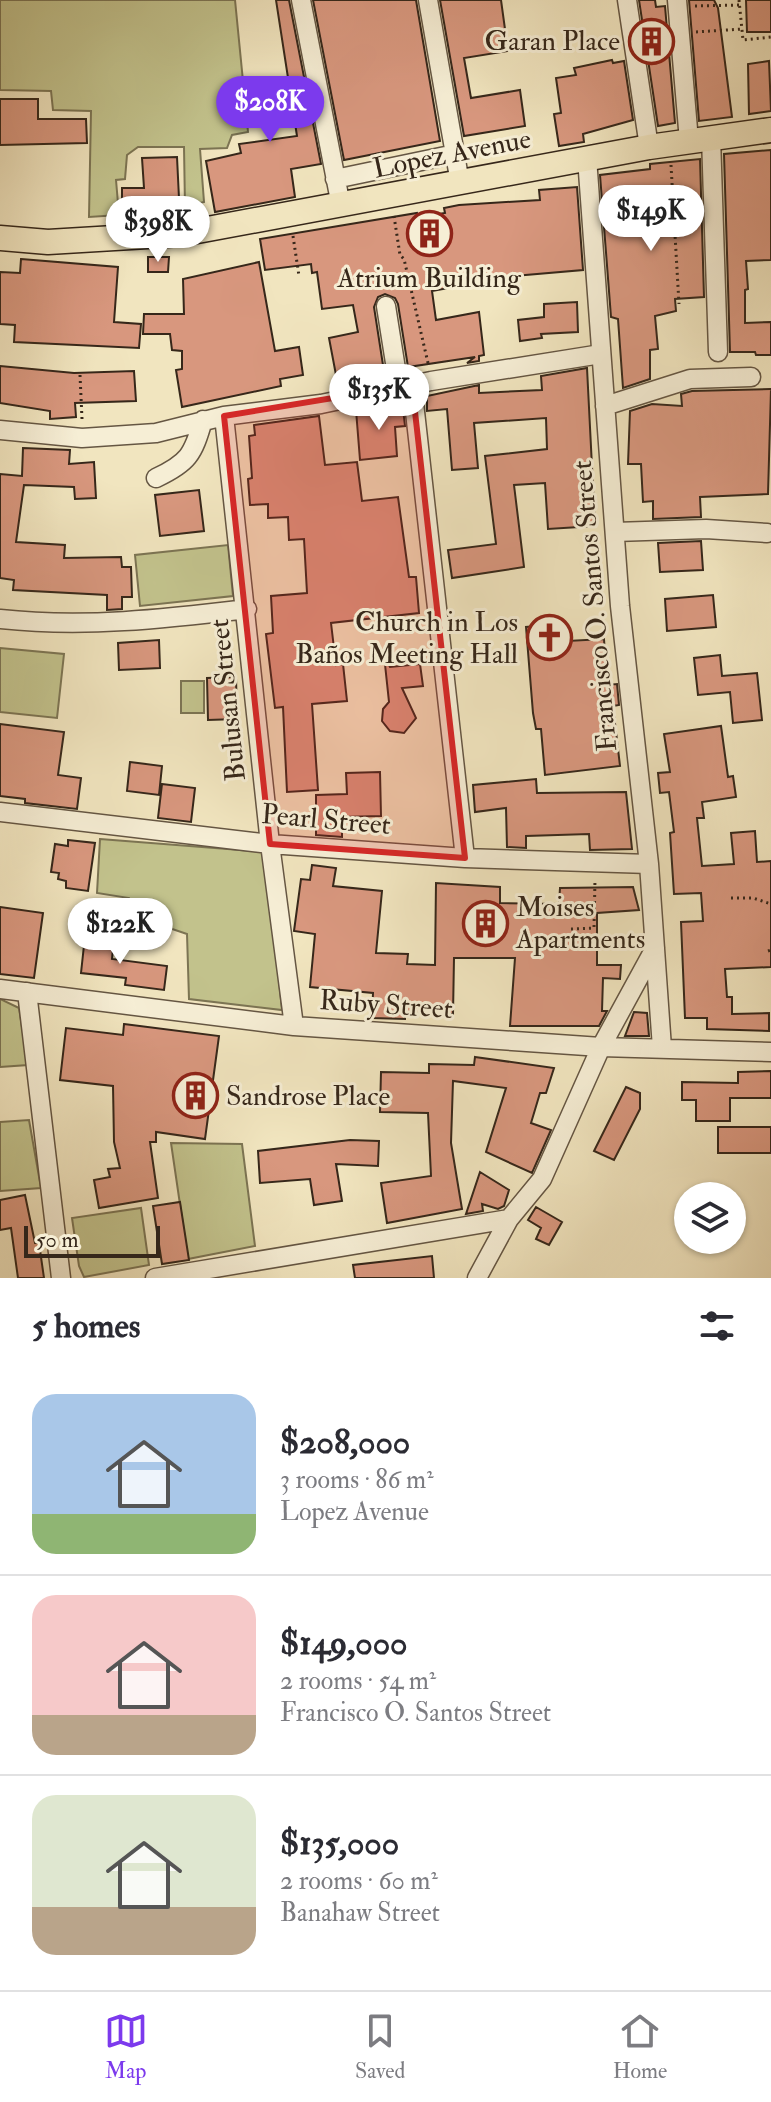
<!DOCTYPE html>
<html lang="en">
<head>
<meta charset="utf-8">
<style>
  :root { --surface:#fff; --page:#f7f7f7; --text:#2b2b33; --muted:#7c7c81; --line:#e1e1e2; --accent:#7c3aed }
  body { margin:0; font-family:"IM FELL Double Pica",serif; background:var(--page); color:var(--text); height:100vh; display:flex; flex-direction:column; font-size:30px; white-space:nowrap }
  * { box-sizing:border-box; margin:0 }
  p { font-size:26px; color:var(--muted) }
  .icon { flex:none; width:44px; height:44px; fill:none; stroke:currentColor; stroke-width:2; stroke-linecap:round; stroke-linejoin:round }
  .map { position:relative; height:1278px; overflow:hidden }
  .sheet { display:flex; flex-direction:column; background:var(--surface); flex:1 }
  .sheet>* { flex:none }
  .controls { position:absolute; left:674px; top:1182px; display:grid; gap:16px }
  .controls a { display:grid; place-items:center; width:72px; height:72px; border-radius:50%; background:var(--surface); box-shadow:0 2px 6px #0004; font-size:40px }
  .scale { position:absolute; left:24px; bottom:20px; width:136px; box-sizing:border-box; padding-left:8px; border:4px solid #36271a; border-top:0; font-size:22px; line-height:28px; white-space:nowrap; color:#36271a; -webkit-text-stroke:6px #f6eed5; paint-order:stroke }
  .price { position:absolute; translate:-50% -68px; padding:0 18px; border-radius:28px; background:#fff; color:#222; font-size:26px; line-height:52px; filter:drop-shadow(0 2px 4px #0008) }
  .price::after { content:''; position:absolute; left:50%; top:48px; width:24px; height:18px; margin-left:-12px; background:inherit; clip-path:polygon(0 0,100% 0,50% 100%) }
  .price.current { background:var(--accent); color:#fff }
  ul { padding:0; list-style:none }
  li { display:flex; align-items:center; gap:24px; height:200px; padding:0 32px }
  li+li { border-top:2px solid var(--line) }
  li span { display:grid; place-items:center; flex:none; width:224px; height:160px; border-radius:24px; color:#555 }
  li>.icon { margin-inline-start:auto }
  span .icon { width:96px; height:96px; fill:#fffc; stroke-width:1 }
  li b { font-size:34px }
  h2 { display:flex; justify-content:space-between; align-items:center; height:96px; padding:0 32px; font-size:34px }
  .tabs { display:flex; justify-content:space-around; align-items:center; height:112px; border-top:2px solid var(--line); background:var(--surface); font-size:22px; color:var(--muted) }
  .tabs a { display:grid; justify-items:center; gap:4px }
  .tabs .current { color:var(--accent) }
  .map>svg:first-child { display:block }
  .green { fill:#c2c28c; stroke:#7c7453; stroke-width:2 }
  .building { fill:#d8977e; stroke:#36271a; stroke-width:2 }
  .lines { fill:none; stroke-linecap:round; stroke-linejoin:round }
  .minor-casing { stroke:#655643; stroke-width:21 }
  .major-casing { stroke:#36271a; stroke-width:27 }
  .path { stroke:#36271a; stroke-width:3; stroke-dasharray:2 4; stroke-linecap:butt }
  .minor { stroke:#f6eed5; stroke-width:18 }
  .major { stroke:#f1e5bf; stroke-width:24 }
  .marked { fill:#d62828; fill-opacity:0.2; stroke:#d62828; stroke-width:6; stroke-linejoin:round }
  .labels { text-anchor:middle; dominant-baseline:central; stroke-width:6; stroke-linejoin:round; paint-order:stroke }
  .poi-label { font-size:28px; fill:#36271a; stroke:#f6eed5; text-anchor:end }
  .street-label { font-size:28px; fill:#36271a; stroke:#f6eed5 }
</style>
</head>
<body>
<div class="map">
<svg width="771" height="1278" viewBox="0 0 771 1278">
  <rect width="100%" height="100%" fill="#f1e5bf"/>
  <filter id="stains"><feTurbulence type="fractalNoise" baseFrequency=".0025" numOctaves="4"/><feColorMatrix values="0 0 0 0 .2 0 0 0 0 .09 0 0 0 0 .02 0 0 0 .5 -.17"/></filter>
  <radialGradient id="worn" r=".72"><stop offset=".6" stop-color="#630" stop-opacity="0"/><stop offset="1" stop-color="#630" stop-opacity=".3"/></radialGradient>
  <path class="green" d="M 0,0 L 235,0 L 248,132 L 232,135 L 227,148 L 200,149 L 204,202 L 185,207 L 184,147 L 138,147 L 127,155 L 125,179 L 116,180 L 119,215 L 89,217 L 91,111 L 53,110 L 51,91 L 0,90 Z
    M 228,545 L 233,596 L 140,606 L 135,555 Z
    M 0,648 L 64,654 L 57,718 L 0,712 Z
    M 181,681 L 204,681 L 204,713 L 181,713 Z
    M 100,839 L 266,852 L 282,1010 L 189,999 L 187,934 L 131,915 L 129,898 L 97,893 Z
    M 0,999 L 19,1008 L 28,1065 L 0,1067 Z
    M 29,1120 L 41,1188 L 0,1191 L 0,1122 Z
    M 171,1143 L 242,1144 L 255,1246 L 188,1259 Z
    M 141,1208 L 149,1265 L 84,1277 L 79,1266 L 72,1218 Z"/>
  <path class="building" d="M 276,0 L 289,0 L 321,164 L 291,169 L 295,197 L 215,212 L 206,161 L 241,153 L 239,144 L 297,136 Z
    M 313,0 L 416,0 L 440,141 L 344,160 Z
    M 440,0 L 501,0 L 508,51 L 464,58 L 471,98 L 520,90 L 525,126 L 464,136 Z
    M 639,0 L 655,0 L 656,7 L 665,6 L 675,123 L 658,126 Z
    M 689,0 L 714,0 L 718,8 L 732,117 L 699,121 Z
    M 746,0 L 771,0 L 771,32 L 747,32 Z
    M 612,60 L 613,63 L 624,61 L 633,120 L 583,134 L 584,142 L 559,146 L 554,114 L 561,113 L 556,78 L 576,75 L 574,68 Z
    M 769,61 L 771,111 L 749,114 L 748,64 Z
    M 0,99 L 38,99 L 38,119 L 86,119 L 87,143 L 0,145 Z
    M 771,150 L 771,260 L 746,261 L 748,289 L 745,290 L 745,323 L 771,322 L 771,355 L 756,355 L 755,352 L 730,352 L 724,154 Z
    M 177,157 L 180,219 L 141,221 L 140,206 L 122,206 L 122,188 L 144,188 L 142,158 Z
    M 700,159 L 704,297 L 675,299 L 676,311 L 655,316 L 658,349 L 650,350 L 650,379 L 623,388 L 618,319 L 611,317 L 600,175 L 650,169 L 650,164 Z
    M 577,187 L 583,270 L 514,276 L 432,291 L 436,320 L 479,312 L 484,355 L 479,356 L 479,361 L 467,363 L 475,357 L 408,367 L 398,304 L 395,298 L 385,294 L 378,297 L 374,307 L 383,365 L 336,375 L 329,338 L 358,332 L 353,305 L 322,309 L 317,272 L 312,273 L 311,264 L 265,270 L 260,239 L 417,213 L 418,217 L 445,213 L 444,208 L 459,205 L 540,200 L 539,190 Z
    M 148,257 L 169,257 L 168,272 L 148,272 Z
    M 21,259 L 118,267 L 114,322 L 141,324 L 139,348 L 14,342 L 15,325 L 0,324 L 0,272 L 20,273 Z
    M 259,262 L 275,351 L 299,347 L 303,375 L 280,379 L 281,386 L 182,407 L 176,370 L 182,369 L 182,351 L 172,350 L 170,334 L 143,334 L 144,314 L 184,314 L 183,279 Z
    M 577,302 L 578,332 L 541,334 L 542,338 L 520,341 L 518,320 L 544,317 L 544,304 Z
    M 0,366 L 74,373 L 134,371 L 136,401 L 75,403 L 76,417 L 50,419 L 50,411 L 0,403 Z
    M 587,368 L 595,526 L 548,529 L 545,483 L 514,485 L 524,567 L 452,578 L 448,550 L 496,544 L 485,456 L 547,449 L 546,418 L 474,423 L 478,468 L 452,470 L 447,409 L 427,411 L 427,396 L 479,385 L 479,393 L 542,390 L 541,376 Z
    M 771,389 L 768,494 L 700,497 L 701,517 L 653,519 L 653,501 L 643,502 L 641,464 L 628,464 L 630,411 L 652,404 L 682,406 L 681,394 L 692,391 Z
    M 393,407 L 403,409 L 405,426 L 395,427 L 397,456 L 360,460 L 356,410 Z
    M 319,416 L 325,465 L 357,462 L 362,501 L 398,497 L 409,577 L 416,577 L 419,613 L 331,623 L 336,665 L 343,664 L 347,701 L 312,704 L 318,790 L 287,792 L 283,707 L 275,708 L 266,634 L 273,633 L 271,596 L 307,593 L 304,539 L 289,540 L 288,517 L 268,518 L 268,504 L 250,505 L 248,479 L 252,478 L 249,436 L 255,435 L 254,425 Z
    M 23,448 L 70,450 L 69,464 L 94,462 L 96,498 L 75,499 L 74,487 L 24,485 L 16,542 L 65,545 L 64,558 L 121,557 L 122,567 L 131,567 L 132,597 L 122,597 L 122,609 L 107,610 L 107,595 L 13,590 L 14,580 L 0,578 L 0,474 L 22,476 Z
    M 199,490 L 204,531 L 160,536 L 155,495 Z
    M 701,541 L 703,570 L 660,572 L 658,543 Z
    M 713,595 L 716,627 L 667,631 L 665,599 Z
    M 548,625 L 549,642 L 604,639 L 607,685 L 617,684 L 619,705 L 613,706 L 620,766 L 545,775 L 541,729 L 536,729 L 533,713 L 526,627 Z
    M 159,640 L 160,668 L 119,670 L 118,643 Z
    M 384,655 L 390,667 L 420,664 L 423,686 L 402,688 L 416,718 L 404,733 L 390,731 L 382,721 L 383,709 L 389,702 Z
    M 720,655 L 722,676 L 757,673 L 762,720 L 733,723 L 730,692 L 698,695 L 694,658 Z
    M 236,677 L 237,719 L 208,720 L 207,678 Z
    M 0,724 L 64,732 L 58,775 L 81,778 L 77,809 L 25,803 L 25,799 L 0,796 Z
    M 721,726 L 728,777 L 733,776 L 736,797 L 702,802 L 704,818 L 697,818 L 702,866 L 734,864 L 731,833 L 755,831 L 757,862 L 771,861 L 771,967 L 725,969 L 727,997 L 732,997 L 732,1014 L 769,1013 L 769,1031 L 707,1029 L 707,1018 L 685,1018 L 681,922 L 703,921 L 701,893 L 674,894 L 670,833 L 674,832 L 669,792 L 660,793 L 658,773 L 670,772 L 664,734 Z
    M 130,762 L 162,766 L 159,795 L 127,791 Z
    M 380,772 L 381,816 L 342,817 L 342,837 L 316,835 L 316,795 L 347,794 L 346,773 Z
    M 536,779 L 537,793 L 626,792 L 632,849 L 590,850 L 589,834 L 526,836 L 526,848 L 507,847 L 506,808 L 475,812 L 473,785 Z
    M 162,784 L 195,788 L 191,822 L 158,818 Z
    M 68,840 L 95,843 L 88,891 L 66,888 L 66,881 L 58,879 L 59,873 L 51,872 L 55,844 L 68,846 Z
    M 312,865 L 336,868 L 333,886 L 382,891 L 376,953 L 408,954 L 407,964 L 435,965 L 436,883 L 500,887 L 500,903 L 559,904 L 560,888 L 633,887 L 639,910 L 597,913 L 597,965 L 621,965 L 620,979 L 603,978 L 602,1011 L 607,1011 L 599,1026 L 510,1026 L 515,958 L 454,958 L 453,1014 L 405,1013 L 405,1019 L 372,1018 L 373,993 L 310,987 L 315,934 L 294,931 L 301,879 L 310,880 Z
    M 0,907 L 43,913 L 34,978 L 0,974 Z
    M 85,936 L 114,939 L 112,959 L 167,966 L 164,990 L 125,985 L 126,978 L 81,973 Z
    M 634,1012 L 647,1013 L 649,1036 L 625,1036 Z
    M 124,1024 L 219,1036 L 205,1139 L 156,1132 L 156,1142 L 150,1142 L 158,1198 L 99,1208 L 94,1180 L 110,1177 L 108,1169 L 120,1168 L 114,1142 L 113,1086 L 60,1080 L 66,1028 L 123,1035 Z
    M 475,1057 L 554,1068 L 546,1093 L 540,1093 L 531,1123 L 551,1130 L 532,1173 L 486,1152 L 506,1088 L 453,1081 L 451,1143 L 462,1209 L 387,1223 L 381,1183 L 431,1176 L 428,1113 L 380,1112 L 381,1072 L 429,1073 L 429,1064 L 474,1065 Z
    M 771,1071 L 771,1098 L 730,1098 L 730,1121 L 696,1121 L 696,1100 L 682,1100 L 682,1082 L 738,1083 L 738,1072 Z
    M 626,1087 L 640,1093 L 640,1109 L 614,1160 L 594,1151 Z
    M 718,1127 L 771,1127 L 771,1153 L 718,1153 Z
    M 350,1140 L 379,1141 L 378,1166 L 336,1164 L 342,1201 L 314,1205 L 310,1179 L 260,1183 L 258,1151 Z
    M 480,1172 L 509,1190 L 504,1206 L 498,1209 L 482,1204 L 483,1211 L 466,1214 Z
    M 25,1195 L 35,1243 L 39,1243 L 44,1278 L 18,1278 L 11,1228 L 0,1230 L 0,1200 Z
    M 180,1202 L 189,1260 L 162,1264 L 153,1206 Z
    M 536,1207 L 562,1222 L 549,1245 L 536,1239 L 541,1228 L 528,1220 Z
    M 432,1256 L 434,1278 L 355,1278 L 353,1265 Z"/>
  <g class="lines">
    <defs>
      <path id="minor" d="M 301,0 L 341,206
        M 428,0 L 460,183
        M 627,0 L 649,147
        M 677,0 L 689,141
        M 711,137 L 718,352
        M 587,158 L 620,606 L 649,864 L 662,1048
        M 335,179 L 455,154
        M 386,306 L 399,388
        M 412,385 L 465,858
        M 605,406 L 690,379 L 751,377
        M 224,416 L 270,844 L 294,1026
        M 0,430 L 82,438 L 156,433 L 224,416 L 321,404 L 431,381 L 601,354
        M 156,478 C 188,463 193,455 203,420
        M 615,532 L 706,529 L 767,533
        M 0,619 C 84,628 164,619 247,609
        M 0,812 L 270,844 L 465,858 L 649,864
        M 0,989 L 294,1026 L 601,1047 L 771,1052
        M 27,992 L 61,1278
        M 155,1278 L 509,1219
        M 477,1278 L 509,1219 L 542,1179 L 601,1047 L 655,948"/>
      <path id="major" d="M 0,238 L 48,242 L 181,234 L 649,147 L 771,130"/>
    </defs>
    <use href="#minor" class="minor-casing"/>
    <use href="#major" class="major-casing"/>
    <path class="path" d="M 739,0 L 743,40 L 771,37
      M 695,6 L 739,5
      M 696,32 L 742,29
      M 671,165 L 679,304
      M 394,216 L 400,255 L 404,259 L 428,363
      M 293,236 L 299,276
      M 80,375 L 82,419
      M 220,628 L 222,670
      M 731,898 L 753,898 L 771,904
      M 571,929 L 594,928 L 595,879
      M 768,951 L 771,950"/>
    <use href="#minor" class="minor"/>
    <use href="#major" class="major"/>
  </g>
  <path class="marked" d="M 412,385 L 465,858 L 270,844 L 224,416 Z"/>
  <defs>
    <symbol id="building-ring" viewBox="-11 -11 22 22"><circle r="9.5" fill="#f6eed5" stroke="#8f2418" stroke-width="1.5"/><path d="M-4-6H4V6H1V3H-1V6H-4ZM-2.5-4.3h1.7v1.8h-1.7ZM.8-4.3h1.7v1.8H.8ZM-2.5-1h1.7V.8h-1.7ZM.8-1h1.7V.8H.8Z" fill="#8f2418"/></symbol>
    <symbol id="church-ring" viewBox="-11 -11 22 22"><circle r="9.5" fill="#f6eed5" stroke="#8f2418" stroke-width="1.5"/><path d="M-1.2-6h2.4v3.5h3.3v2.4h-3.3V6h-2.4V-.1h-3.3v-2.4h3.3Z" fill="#8f2418"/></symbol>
  </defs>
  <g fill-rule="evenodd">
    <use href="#building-ring" x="626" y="16" width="51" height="51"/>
    <use href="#building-ring" x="404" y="208" width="51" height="51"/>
    <use href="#church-ring" x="524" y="612" width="51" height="51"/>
    <use href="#building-ring" x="460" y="898" width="51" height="51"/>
    <use href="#building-ring" x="170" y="1070" width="51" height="51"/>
  </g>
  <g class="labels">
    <g class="poi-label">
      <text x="620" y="41">Garan Place</text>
      <text x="429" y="278" text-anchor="middle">Atrium Building</text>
      <text x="518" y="622">Church in Los<tspan x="518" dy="32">Baños Meeting Hall</tspan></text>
      <text x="516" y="907" text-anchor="start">Moises<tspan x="516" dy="32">Apartments</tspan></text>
      <text x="226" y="1096" text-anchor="start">Sandrose Place</text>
    </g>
    <g class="street-label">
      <text transform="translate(452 154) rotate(-11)">Lopez Avenue</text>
      <text transform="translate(595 606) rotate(-95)">Francisco O. Santos Street</text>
      <text transform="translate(228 700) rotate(-96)">Bulusan Street</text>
      <text transform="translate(326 820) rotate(5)">Pearl Street</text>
      <text transform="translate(386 1005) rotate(4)">Ruby Street</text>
    </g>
  </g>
  <rect width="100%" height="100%" filter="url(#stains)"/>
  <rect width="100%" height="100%" fill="url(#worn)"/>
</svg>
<div class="controls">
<a><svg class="icon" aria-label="layers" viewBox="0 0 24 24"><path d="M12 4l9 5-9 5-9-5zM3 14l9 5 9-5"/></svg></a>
</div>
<div class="scale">50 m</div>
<b class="price current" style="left:270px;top:144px">$208K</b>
<b class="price" style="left:651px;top:253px">$149K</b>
<b class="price" style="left:158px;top:264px">$398K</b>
<b class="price" style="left:379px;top:432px">$135K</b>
<b class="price" style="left:120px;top:966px">$122K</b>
</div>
<section class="sheet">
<h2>5 homes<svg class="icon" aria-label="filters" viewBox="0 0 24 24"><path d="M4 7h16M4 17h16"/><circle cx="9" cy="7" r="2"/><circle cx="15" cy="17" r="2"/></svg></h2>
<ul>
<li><span style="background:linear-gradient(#a9c7e8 75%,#8fb573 0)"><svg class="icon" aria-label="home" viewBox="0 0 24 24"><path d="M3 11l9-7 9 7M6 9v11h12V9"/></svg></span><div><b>$208,000</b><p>3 rooms · 86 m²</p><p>Lopez Avenue</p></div></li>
<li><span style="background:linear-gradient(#f6c9c9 75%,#b9a48a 0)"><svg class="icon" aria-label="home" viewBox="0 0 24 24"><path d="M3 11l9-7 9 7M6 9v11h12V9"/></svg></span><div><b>$149,000</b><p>2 rooms · 54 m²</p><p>Francisco O. Santos Street</p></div></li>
<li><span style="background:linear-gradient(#dfe7d0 70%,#b9a48a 0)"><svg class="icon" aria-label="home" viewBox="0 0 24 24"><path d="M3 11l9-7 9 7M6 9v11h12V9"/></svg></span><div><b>$135,000</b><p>2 rooms · 60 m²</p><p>Banahaw Street</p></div></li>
</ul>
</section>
<nav class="tabs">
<a class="current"><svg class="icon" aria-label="map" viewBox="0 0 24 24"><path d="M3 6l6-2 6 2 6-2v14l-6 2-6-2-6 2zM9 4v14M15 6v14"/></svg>Map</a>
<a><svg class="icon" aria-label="saved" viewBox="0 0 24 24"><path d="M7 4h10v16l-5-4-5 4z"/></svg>Saved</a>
<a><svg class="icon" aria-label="home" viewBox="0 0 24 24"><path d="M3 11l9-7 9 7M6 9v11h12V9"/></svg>Home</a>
</nav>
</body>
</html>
